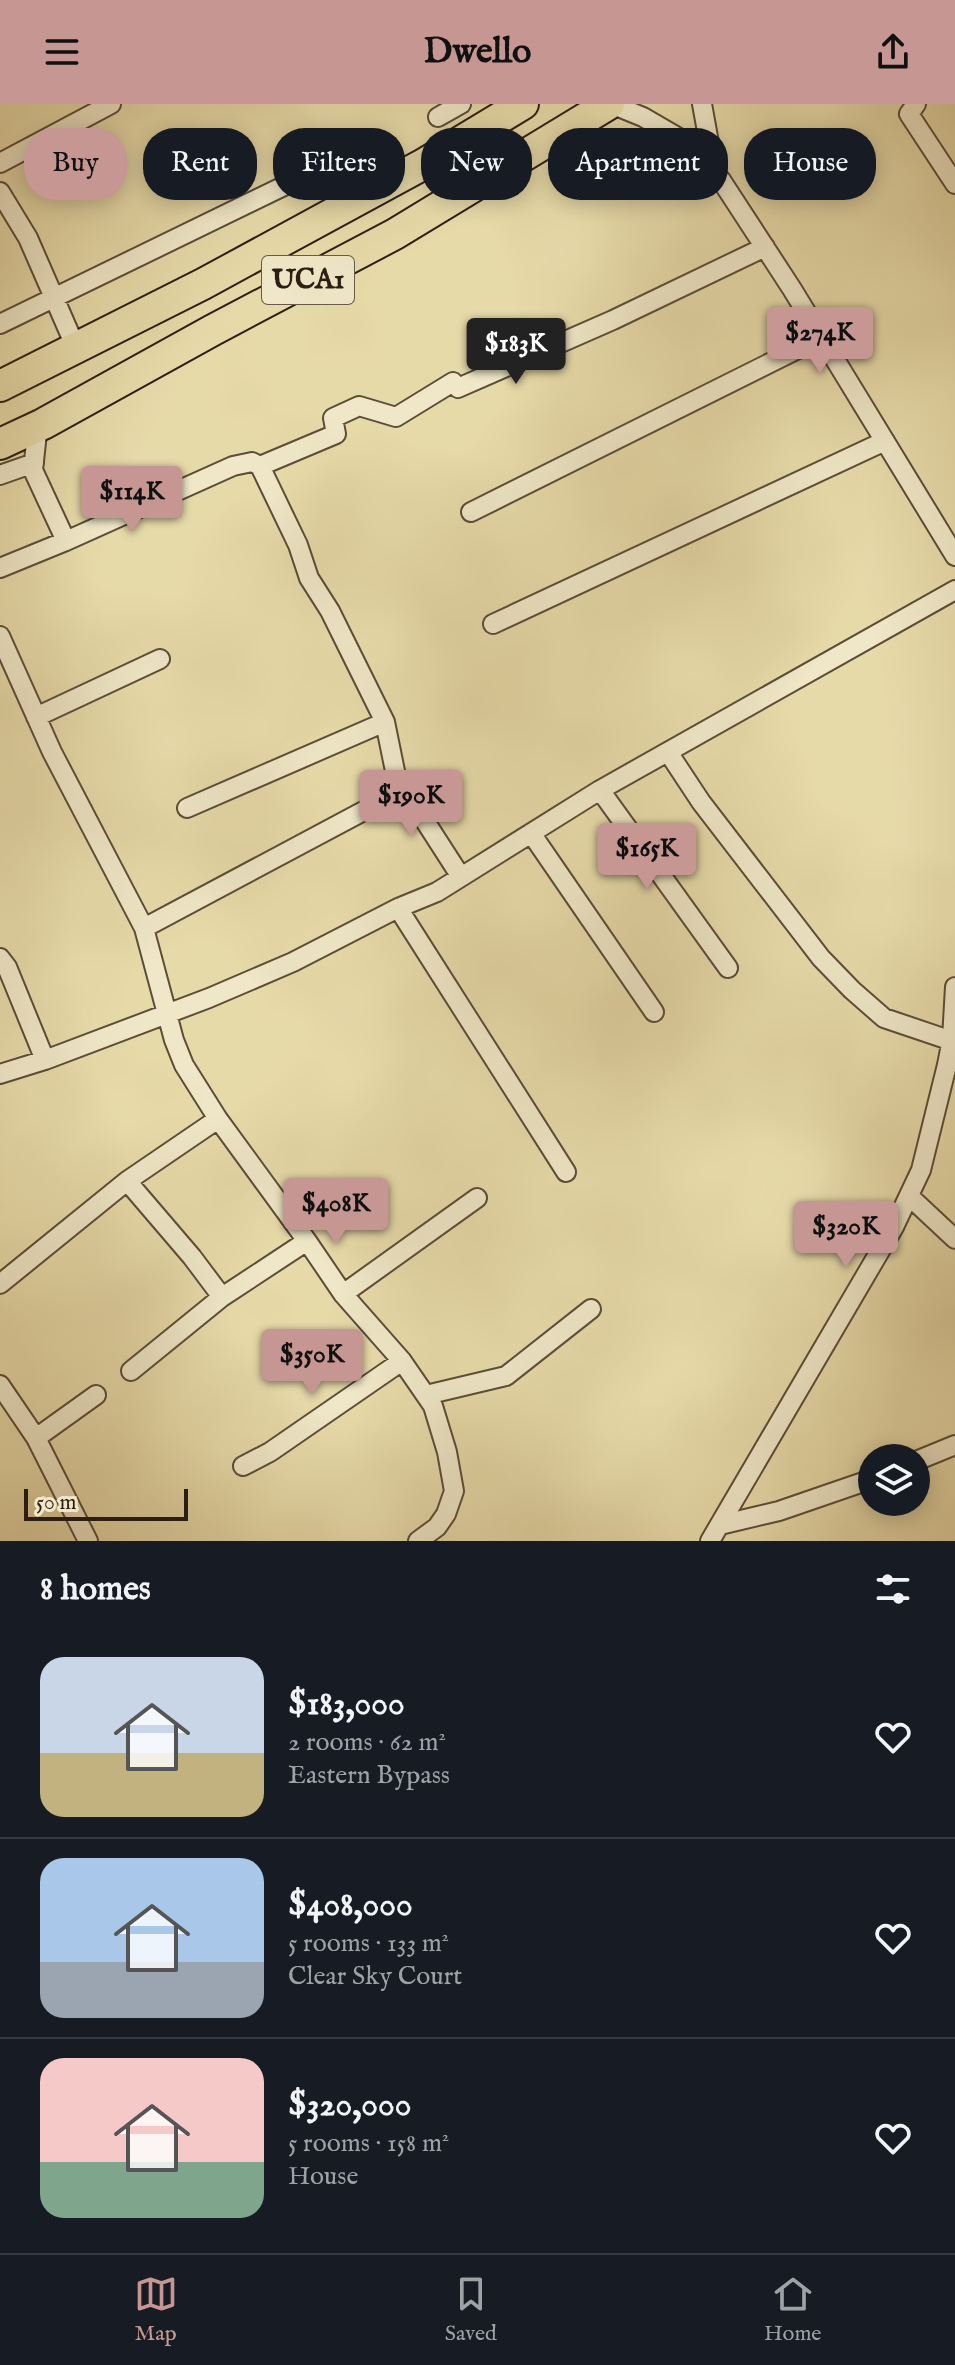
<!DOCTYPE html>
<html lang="en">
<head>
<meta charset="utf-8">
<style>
  :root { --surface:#171b24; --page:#242831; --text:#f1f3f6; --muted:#9ea1a6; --line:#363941; --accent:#c59692 }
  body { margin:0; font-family:"IM FELL English",serif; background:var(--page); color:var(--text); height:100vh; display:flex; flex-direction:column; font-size:30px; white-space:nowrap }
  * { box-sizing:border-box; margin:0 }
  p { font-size:26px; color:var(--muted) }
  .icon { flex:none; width:44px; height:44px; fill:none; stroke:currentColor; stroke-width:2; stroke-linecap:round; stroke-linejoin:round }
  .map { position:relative; height:1437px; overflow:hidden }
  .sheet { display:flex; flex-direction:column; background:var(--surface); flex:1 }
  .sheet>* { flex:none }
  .hud { position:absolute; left:24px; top:24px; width:908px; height:72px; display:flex; gap:16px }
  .tools { position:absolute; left:858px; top:1340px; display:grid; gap:16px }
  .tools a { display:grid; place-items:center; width:72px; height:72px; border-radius:50%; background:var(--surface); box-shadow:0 4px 20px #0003; font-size:40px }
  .scale { position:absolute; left:24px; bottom:20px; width:164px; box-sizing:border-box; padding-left:8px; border:4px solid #2c1e13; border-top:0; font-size:22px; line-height:28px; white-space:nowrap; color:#2c1e13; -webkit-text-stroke:6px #efe7c7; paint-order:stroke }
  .price { position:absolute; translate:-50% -68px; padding:0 18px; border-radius:8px; background:var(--accent); color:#111; font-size:26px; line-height:52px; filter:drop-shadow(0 2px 4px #0008) }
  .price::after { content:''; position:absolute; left:50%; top:48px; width:24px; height:18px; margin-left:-12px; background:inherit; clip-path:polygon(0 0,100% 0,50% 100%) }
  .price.selected { background:#222; color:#fff }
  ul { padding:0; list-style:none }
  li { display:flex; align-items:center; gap:24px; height:200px; padding:0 40px }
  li+li { border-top:2px solid var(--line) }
  li span { display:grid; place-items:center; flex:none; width:224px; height:160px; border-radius:24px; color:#555 }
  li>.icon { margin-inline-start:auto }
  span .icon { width:96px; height:96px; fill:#fffc; stroke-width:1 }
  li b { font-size:34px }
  h2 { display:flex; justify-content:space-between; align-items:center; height:96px; padding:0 40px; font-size:34px }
  .pill { padding:0 28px; border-radius:32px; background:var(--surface); box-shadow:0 4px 20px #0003; font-size:28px; line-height:72px }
  .pill.selected { background:var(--accent); color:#111 }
  header { display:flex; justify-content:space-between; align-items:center; height:104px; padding:0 40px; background:var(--accent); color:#111; font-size:36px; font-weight:700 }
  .menu { display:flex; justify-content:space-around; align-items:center; height:112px; border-top:2px solid var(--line); background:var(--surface); font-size:22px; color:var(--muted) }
  .menu a { display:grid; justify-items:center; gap:4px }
  .menu .selected { color:var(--accent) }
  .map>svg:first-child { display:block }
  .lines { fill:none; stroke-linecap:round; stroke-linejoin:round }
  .minor-casing { stroke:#5b4d38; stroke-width:22 }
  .primary-casing { stroke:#2c1e13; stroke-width:34 }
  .minor { stroke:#efe7c7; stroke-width:18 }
  .primary { stroke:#e7daa9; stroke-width:30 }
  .labels { text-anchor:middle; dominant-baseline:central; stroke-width:7; stroke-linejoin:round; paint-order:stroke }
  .shield { fill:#efe7c7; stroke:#665a49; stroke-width:2 }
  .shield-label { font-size:28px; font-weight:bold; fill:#2c1e13 }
</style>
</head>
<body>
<header><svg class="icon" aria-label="menu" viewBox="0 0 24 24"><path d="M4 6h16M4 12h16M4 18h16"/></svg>Dwello<svg class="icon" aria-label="share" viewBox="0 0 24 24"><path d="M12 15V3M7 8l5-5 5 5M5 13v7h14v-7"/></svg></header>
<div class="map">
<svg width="955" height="1437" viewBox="0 0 955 1437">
  <rect width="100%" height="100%" fill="#e7daa9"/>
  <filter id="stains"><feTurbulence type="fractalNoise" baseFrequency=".0025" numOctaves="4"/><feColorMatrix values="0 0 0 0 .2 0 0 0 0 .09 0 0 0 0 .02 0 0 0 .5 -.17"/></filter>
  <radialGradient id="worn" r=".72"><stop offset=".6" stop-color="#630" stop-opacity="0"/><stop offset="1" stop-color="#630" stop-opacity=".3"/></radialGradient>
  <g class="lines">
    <defs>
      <path id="minor" d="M 611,0 L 643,13 L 686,38 L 721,76 L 792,185 L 955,452
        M 702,0 L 714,66
        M 916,0 L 909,10 L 955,80
        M 438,13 L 461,0
        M 0,59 L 111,0
        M 0,88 L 28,134 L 76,244
        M 0,220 L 321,64 L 334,72 L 355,98
        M 25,329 L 37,329 L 33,366 L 66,437
        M 260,362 L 336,330 L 333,314 L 359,302 L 396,313 L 453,278 L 458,284 L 613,216 L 765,143
        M 0,371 L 34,359
        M 471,408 L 822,233
        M 0,464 L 66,437 L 233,362 L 252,358 L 260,362 L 298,441 L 309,474 L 330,507 L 385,618 L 396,672 L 393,687 L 388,694 L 144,824
        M 493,520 L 885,337
        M 0,532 L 52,648 L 144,824 L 174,936 L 184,961 L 218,1015 L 307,1137 L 343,1190 L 402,1257 L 433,1302 L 447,1348 L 454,1387 L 446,1410 L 437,1423 L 418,1437
        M 36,613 L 160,555
        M 668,648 L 701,698 L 821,854 L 852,886 L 884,914 L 955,938
        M 396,672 L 461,773
        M 600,686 L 728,864
        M 187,704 L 385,618
        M 531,729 L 654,908
        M 398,804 L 566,1068
        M 0,854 L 7,863 L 45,956
        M 0,970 L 45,956 L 209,894 L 293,858 L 398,804 L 437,788 L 600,686 L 955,486
        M 127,1077 L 192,1153 L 222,1193
        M 909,1092 L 955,1135
        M 0,1180 L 127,1077 L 218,1015
        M 343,1190 L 477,1094
        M 131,1267 L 222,1193 L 307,1137
        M 0,1281 L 36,1334 L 88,1437
        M 426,1291 L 506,1272 L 591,1205
        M 36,1334 L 96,1291
        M 916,1357 L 955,1341
        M 243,1362 L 270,1348 L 402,1257
        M 720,1421 L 779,1407 L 872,1375
        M 710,1437 L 894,1123 L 921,1066 L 947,961 L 952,935 L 955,883"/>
      <path id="primary" d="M 0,282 L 203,180 L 422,61 L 523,0
        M 0,340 L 43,320 L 213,226 L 395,130 L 609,0"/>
    </defs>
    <use href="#minor" class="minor-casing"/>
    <use href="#primary" class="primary-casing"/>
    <use href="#minor" class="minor"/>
    <use href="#primary" class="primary"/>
  </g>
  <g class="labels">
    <rect class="shield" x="262" y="152" width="92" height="48" rx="6"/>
    <g class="shield-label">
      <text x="308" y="176">UCA1</text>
    </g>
  </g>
  <rect width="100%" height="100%" filter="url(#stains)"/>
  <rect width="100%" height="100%" fill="url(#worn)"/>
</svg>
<div class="tools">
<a><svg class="icon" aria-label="layers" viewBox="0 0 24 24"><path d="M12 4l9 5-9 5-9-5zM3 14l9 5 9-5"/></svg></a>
</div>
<div class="scale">50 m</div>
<b class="price" style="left:820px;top:271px">$274K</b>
<b class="price selected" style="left:516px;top:282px">$183K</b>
<b class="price" style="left:132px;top:430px">$114K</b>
<b class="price" style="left:411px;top:734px">$190K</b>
<b class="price" style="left:647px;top:787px">$165K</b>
<b class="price" style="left:336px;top:1142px">$408K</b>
<b class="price" style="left:846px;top:1165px">$320K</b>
<b class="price" style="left:312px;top:1293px">$350K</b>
<div class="hud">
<a class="pill selected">Buy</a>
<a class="pill">Rent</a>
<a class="pill">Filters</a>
<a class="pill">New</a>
<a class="pill">Apartment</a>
<a class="pill">House</a>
</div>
</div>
<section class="sheet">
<h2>8 homes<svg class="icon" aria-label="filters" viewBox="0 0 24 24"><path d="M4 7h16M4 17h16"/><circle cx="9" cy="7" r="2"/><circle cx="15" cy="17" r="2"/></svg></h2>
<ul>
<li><span style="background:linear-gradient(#c9d6e8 60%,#c2b280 0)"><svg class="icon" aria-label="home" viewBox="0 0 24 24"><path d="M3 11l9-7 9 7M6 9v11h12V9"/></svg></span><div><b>$183,000</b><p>2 rooms · 62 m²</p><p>Eastern Bypass</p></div><svg class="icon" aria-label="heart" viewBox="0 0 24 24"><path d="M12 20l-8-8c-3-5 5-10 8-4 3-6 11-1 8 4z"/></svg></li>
<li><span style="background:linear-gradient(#a9c7e8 65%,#9aa5b1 0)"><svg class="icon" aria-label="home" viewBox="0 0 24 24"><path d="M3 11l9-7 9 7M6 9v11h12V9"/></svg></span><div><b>$408,000</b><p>5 rooms · 133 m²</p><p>Clear Sky Court</p></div><svg class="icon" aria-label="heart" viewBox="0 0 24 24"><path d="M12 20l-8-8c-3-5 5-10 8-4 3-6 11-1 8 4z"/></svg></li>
<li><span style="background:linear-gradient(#f6c9c9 65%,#7fa58c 0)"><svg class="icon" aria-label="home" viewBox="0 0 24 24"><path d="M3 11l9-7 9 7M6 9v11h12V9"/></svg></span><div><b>$320,000</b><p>5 rooms · 158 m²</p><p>House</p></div><svg class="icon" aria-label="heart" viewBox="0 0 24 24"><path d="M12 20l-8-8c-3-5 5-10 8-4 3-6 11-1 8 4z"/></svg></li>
</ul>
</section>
<nav class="menu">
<a class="selected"><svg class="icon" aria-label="map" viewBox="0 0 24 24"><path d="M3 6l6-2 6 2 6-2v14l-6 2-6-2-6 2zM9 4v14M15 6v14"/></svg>Map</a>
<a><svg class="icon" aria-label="saved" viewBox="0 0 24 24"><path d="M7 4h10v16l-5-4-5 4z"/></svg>Saved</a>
<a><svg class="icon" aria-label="home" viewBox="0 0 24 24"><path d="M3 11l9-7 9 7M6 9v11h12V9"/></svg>Home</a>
</nav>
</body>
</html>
